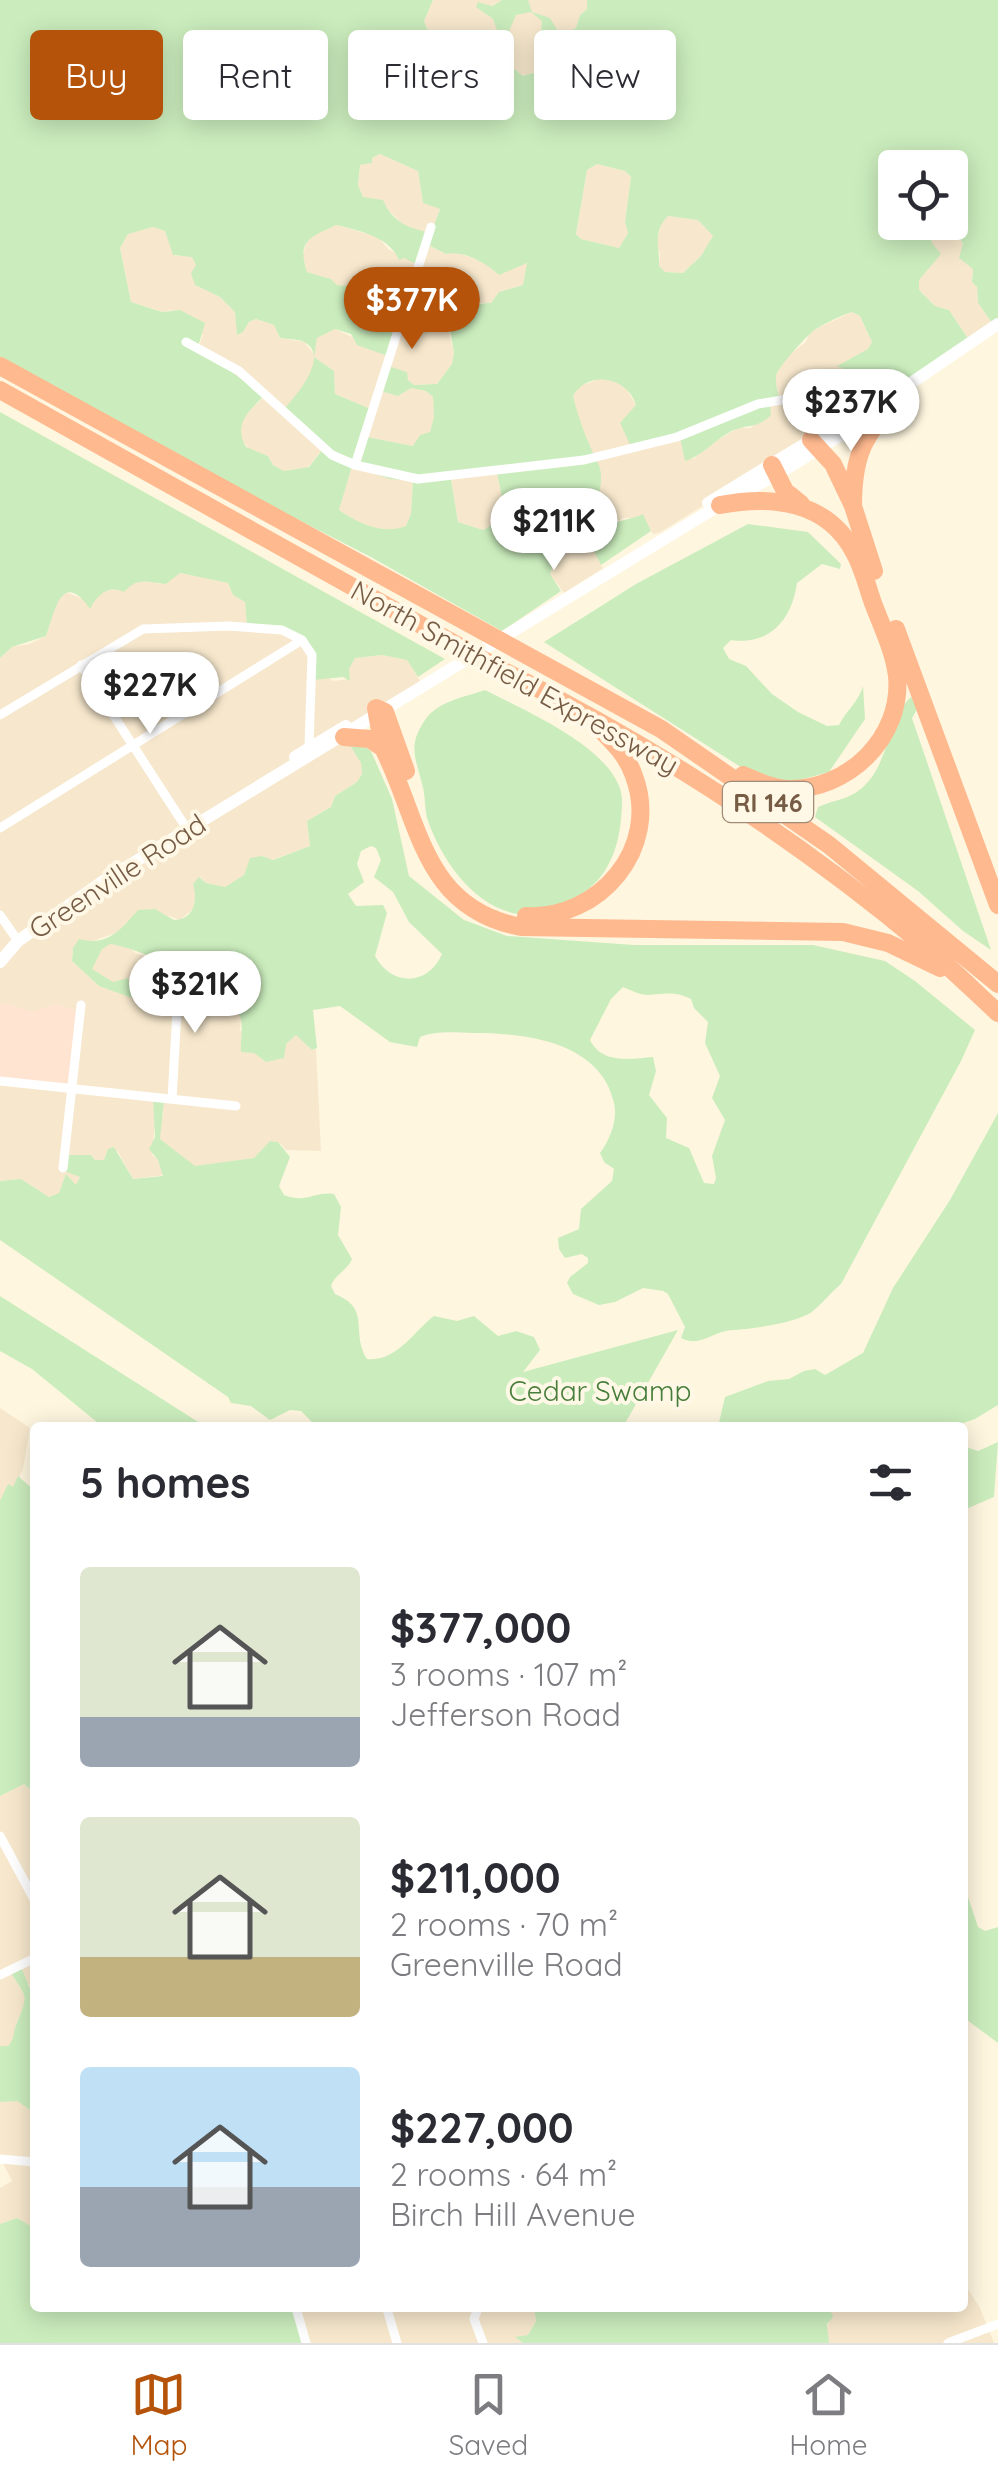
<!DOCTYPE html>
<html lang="en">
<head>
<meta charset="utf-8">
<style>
  :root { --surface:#fff; --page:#f7f7f7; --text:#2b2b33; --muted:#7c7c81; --line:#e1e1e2; --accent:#b45309 }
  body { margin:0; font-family:Quicksand,sans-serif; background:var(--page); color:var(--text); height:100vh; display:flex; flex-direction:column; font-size:38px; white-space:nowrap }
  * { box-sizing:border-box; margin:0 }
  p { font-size:32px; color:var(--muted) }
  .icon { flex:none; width:55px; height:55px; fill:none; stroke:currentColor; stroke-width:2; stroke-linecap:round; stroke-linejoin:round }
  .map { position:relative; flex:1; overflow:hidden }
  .panel { position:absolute; left:30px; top:1422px; width:938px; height:890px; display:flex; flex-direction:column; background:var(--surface); border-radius:10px; box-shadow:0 5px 25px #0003 }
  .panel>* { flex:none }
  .guide { position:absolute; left:30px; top:30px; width:940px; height:90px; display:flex; gap:20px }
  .fabs { position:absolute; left:878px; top:150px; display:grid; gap:20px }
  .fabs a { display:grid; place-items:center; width:90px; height:90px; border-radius:10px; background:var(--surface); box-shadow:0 5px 25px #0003; font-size:50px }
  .price { position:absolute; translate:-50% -85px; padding:0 22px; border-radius:35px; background:#fff; color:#222; font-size:32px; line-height:65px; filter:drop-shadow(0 2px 5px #0008) }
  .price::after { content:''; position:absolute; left:50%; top:60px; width:30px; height:22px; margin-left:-15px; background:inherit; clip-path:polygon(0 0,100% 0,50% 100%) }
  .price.current { background:var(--accent); color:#fff }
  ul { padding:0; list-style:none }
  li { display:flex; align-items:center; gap:30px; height:250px; padding:0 50px }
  li span { display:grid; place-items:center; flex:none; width:280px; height:200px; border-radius:10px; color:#555 }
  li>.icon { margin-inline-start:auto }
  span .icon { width:120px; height:120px; fill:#fffc; stroke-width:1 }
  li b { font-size:42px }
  h2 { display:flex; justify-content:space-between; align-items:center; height:120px; padding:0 50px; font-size:42px }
  .tag { padding:0 35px; border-radius:10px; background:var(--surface); box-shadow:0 5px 25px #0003; font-size:35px; line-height:90px }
  .tag.current { background:var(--accent); color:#fff }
  .dock { display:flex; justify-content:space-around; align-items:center; height:140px; border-top:2px solid var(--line); background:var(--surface); font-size:28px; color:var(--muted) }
  .dock a { display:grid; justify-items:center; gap:5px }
  .dock .current { color:var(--accent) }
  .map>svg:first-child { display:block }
  .residential { fill:#f7e8cd }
  .commercial { fill:#ffe4d2 }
  .green { fill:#cbedbd; fill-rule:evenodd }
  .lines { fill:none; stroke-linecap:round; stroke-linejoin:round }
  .minor { stroke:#fff; stroke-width:9 }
  .secondary { stroke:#fff; stroke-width:12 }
  .motorway { stroke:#ffb98f; stroke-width:18 }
  .labels { text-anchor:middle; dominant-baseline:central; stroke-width:8; stroke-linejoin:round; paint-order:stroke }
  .shield { fill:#fff8e7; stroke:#a08b76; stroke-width:2.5 }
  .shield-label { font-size:25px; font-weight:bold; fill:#775c45 }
  .street-label { font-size:28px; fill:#775c45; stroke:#fff8e7 }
  .park-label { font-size:28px; fill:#487e3b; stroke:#fff8e7 }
</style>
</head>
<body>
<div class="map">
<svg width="998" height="2343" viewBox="0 0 998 2343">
  <rect width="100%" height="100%" fill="#fef6df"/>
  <path class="residential" d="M 433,0 L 502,0 L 491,6 L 501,40 L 507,36 L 512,19 L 528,5 L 528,0 L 587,0 L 587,9 L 580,15 L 576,28 L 565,34 L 542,21 L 541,32 L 565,38 L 571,49 L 565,74 L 553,80 L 532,73 L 524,76 L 512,68 L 500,66 L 494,59 L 478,57 L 471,49 L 450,43 L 427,29 L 424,21 Z
    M 380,154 L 418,171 L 423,203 L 440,208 L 431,234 L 406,227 L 387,209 L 363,197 L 358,185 L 360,165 L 371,163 L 372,158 Z
    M 597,164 L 625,171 L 631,177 L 625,222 L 628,233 L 619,248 L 581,239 L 576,234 L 587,170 Z
    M 668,216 L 698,220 L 714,237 L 701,256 L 683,273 L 665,272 L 659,267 L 660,253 L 656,244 L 662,221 Z
    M 336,225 L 378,237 L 388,249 L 421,266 L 429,246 L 446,254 L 456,252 L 478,260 L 495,270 L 526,262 L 528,268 L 523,285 L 499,292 L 491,303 L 478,303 L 448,329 L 454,353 L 452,364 L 437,384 L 414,385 L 408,380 L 402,392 L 411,388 L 426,391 L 433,397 L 435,417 L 430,432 L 413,446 L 367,437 L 373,410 L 335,394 L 334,371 L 314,357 L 322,450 L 308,467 L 284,471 L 273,465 L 268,456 L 251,452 L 239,436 L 243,417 L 264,397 L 197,350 L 203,335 L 172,310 L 163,312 L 131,302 L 120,248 L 127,234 L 153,227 L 165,231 L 175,256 L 192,256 L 196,265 L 195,285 L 220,297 L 235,312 L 243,332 L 249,322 L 256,319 L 274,325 L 280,338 L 304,342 L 314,354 L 317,338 L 323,333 L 335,329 L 356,339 L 402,318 L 377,310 L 348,286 L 336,285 L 331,279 L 307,272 L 302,257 L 306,244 L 314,232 Z
    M 935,231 L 958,237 L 963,244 L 973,269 L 972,282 L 977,287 L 978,303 L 995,327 L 971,343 L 949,310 L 935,306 L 919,290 L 919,280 L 940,254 L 932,243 L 930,234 Z
    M 852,312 L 860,316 L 872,342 L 868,349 L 838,366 L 845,370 L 848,390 L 904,381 L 659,533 L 653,534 L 643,518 L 623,518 L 608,526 L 597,521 L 595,512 L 599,498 L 593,458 L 580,426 L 573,396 L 578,387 L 599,379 L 612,379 L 624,385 L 636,405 L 624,428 L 632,449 L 681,438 L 685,460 L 695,458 L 706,447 L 738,428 L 751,428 L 769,403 L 779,399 L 775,378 L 777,370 L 790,354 L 805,343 L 811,331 Z
    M 351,466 L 413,481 L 411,514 L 406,527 L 396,530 L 365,527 L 339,510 Z
    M 497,473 L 504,508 L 500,521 L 483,530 L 458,522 L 451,479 Z
    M 581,536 L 589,541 L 603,568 L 564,593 L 550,574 L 561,551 L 573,538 Z
    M 180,573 L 228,583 L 233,595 L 245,602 L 247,627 L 296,636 L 332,681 L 350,679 L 348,669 L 354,658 L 382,655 L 408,660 L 420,681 L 347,739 L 361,763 L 362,774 L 357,782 L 335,796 L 331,807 L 307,821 L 310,846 L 272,860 L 262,856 L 248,865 L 244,875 L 225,887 L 206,883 L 200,877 L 193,909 L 180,920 L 169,916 L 126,923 L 121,931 L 73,948 L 72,961 L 99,986 L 131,997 L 91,968 L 102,949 L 109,944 L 129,947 L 135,953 L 163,961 L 171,975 L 204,1005 L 223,1004 L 237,1010 L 241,1018 L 240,1031 L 286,1044 L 296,1034 L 312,1050 L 316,1049 L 321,1151 L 286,1150 L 280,1143 L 254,1158 L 195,1167 L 160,1139 L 159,1129 L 164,1111 L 155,1125 L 152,1155 L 158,1160 L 164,1175 L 133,1179 L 117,1150 L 105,1160 L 95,1160 L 90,1155 L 65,1155 L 80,1176 L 76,1186 L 66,1175 L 59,1193 L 49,1197 L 21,1179 L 0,1181 L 0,1082 L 43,1010 L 33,1012 L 0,1004 L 0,658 L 12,647 L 29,644 L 46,636 L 56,601 L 62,594 L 68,593 L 83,599 L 96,598 L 105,591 L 128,587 L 139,580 L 149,579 L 160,584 Z
    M 0,1408 L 30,1428 L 23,1469 L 6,1504 L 0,1505 Z
    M 19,1780 L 35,1793 L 35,2001 L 30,1985 L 9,1970 L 24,1994 L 26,2005 L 17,2021 L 15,2038 L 8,2046 L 0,2046 L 0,1788 Z
    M 3,2100 L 17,2101 L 35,2113 L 35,2224 L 29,2225 L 17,2218 L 0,2224 L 0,2188 L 12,2181 L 0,2157 L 0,2102 Z
    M 963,2281 L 980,2308 L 994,2343 L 829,2343 L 826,2335 L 831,2311 L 824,2308 L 962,2308 Z
    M 296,2308 L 393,2308 L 394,2311 L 398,2308 L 534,2308 L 536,2321 L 528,2335 L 516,2338 L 523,2343 L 306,2343 Z"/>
  <path class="commercial" d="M 5,1003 L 33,1012 L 56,1004 L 80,1012 L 72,1090 L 0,1082 L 0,1004 Z"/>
  <path class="green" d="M 0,0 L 433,0 L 424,21 L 427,29 C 440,36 470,48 478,57 L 495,59 L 500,66 L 512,67 L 523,76 L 532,73 L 553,80 L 565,74 L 570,44 L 565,38 L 541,32 L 542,21 L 531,12 L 516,15 L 507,36 L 501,41 L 493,19 L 476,7 L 478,2 L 492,6 L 502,0 L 528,0 L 532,12 L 550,18 L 559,33 L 565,34 L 576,28 L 580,15 L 587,9 L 587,0 L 998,0 L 998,325 L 995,327 L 978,303 L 977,287 L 972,282 L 973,269 L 959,258 L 963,244 L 959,237 L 935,231 L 930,234 L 932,243 L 941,254 L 919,280 L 919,290 L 935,306 L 949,310 L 971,343 L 904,381 L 848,390 L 845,370 L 837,366 L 868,349 L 872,342 L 860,316 L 852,312 C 840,316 827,322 816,329 C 809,333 777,368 776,376 C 775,383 778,392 779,399 L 770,403 L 771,415 C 759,428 749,424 734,430 C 716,438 703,456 685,461 L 680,438 L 632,449 L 620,423 L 636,405 C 628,377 588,369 573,396 C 579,421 588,443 598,463 C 607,482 593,502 597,521 L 608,526 C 620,519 631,520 643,514 L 651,531 L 601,565 L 589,541 L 581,536 C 563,540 557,559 550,574 L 561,591 L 502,631 L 369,556 L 189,464 L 0,357 ZM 380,154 L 418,171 L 423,203 L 440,209 L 431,233 C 409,228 393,223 383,200 L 363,197 L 358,185 L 360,165 L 372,163 L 372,158 ZM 597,164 L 625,171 L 631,177 L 625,222 L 628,233 L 619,248 L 581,239 L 576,234 L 587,170 ZM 895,168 L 950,168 L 950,222 L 895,222 ZM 668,216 L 698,220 L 713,236 L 701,256 L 683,273 L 665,272 L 659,266 C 660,248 652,231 668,216 ZM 336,225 C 359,231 389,236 399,260 L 404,258 L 421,266 L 430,246 L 446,254 C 464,250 486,263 499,275 L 527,263 L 523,285 L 499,292 L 491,303 C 468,302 467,319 448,319 L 454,353 L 452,364 L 437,384 L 414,385 L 408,380 L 407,372 L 391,367 L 381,391 L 398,396 L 411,388 L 426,391 L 433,397 L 434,417 L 430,432 L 420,435 L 413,446 L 367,437 L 373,410 L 335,394 L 334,371 L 314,357 L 317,338 L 335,329 L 351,334 L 357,345 L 391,357 L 403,319 L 377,310 L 348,286 L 337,285 L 331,279 L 307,272 C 296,239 312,237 336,225 ZM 153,227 L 165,231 L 173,255 L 192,257 L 196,265 L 191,273 L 195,285 L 220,297 L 235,312 L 237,335 L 243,332 L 249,322 L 256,319 L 274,325 L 280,338 C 287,339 298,339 304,342 C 332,356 293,399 283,410 L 322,450 L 309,467 L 284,471 L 273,465 L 268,456 L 246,447 C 233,424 248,412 264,396 L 198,347 L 205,323 L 180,310 L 162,312 L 131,302 L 120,248 L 128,234 ZM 352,466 L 390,479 L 413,481 L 411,514 L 406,526 C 381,535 359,523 339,510 ZM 497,473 L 504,507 L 500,521 L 483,530 L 458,522 L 451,479 Z
    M 0,412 L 445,659 L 418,677 L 407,660 L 382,655 L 355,658 L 349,669 L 350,681 L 343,677 L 313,680 C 309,629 290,635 247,627 L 245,602 L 233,595 L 228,583 L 180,573 L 166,584 C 148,583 139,576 124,592 C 108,585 98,594 90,609 C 61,567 54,615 46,636 L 12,647 L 0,658 Z
    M 748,524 L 808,532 L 841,564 L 840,569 L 822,564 L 797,583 C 792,619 770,646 731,640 L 723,648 L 729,659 L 746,666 L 772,694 L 798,712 L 827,726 L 839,725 C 846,711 859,701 863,686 L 865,719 L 829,772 L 796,781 L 758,778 L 544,642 L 636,584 Z
    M 485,690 C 523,710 621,751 622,800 C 622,842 610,884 569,900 C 557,905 540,916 527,915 C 478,913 443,863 428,821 C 424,810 426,796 422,784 C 416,758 407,746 425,720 C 438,701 465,697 485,690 Z
    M 911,697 L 919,706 L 912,718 L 991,950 L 963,931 L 918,891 L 815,817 L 818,807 C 833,800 848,800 862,788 C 891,762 886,720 911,697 Z
    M 349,735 L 371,751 L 392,799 L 409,876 L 464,920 L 507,936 L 634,945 L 813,945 L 885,961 L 915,981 L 975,1030 L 961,1061 L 841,1284 C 831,1292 823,1303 813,1311 C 798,1323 751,1329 732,1330 C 714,1331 700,1348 681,1338 L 685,1327 L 668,1294 L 663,1291 L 643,1288 L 615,1302 L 599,1305 L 573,1294 L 567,1283 L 570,1277 L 588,1263 L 588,1258 L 582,1254 L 565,1258 L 559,1249 L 558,1238 L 579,1229 L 581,1209 L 612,1181 L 614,1169 L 604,1162 L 600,1153 C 610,1140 618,1119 614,1103 C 601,1042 526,1033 474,1033 C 455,1033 438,1030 420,1037 L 417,1047 L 390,1042 L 340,1006 L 313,1010 L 317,1048 L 312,1050 L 296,1035 L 286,1044 L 284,1058 L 266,1062 L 254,1053 L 241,1052 C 240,1042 243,1030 241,1020 C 238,1000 192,1003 175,1001 L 171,975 L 163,961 C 144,954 128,947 110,944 L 102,949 L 92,969 L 113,982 L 128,978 L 132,998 L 99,986 L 72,961 L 73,948 L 79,939 C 108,947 121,929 138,910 L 155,909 L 174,920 C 194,920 198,900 193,884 L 199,877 L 206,883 L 225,887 L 244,875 L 250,858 L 262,856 L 273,860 L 310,846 L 307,821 L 331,807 L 335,796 L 357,782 L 362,774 L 361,763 L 346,739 ZM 371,846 L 376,848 L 381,860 L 374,877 L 393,892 L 409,922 L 442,954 C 428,986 392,987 375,956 L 387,913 L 383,905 L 356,906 L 348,894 L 364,882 L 357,864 L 361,851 ZM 623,987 C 630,990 640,995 648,995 C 665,994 674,991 691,999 L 694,1008 L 708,1022 L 705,1043 L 720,1076 L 712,1098 L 725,1120 L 712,1156 L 716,1178 L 714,1184 L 704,1183 L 689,1148 L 666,1138 L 667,1118 L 649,1095 L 656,1071 L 653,1057 C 630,1059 602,1064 590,1040 L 611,999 Z
    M 153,1100 L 164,1100 L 160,1139 L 195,1166 L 254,1158 L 270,1141 L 278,1142 L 290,1157 L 279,1186 L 284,1195 C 308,1204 313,1191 334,1194 L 341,1207 L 338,1235 L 352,1259 C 347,1271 335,1274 331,1286 L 335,1294 C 372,1309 350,1331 367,1359 C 397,1362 414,1331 434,1316 L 457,1321 L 474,1316 L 498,1336 L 516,1331 L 534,1337 L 540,1350 L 523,1372 L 678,1330 L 623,1427 L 319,1427 L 324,1425 L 315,1425 L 301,1411 L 290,1410 L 270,1420 L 251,1406 L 231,1403 L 228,1397 L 0,1240 L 0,1181 L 21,1179 L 49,1197 L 59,1193 L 66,1174 L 76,1185 L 80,1177 L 64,1171 L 65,1155 L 91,1155 L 95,1160 L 104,1160 L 108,1149 L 114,1147 L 133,1179 L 163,1176 L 158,1160 L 149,1149 L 155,1137 Z
    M 998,1113 L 998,1405 L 975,1419 L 951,1427 L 718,1427 L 725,1397 L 768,1381 L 789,1379 L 804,1371 L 815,1369 L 825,1375 L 863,1353 L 893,1288 L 950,1200 Z
    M 0,1296 L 206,1427 L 103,1427 L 32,1369 L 0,1351 Z
    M 998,1442 L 994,1497 L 966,1509 L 963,1516 L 963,1446 L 978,1451 Z
    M 18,1476 L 35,1491 L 35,1793 L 24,1784 L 0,1796 L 0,1501 L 8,1484 L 13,1487 Z
    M 963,1897 L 968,1897 L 978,1927 L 985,1931 L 998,1927 L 998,2043 L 963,2017 Z
    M 20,1964 L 35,2001 L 35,2113 L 17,2101 L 0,2102 L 0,2046 L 8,2046 C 16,2037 12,2033 17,2023 C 29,1992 27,1999 9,1970 Z
    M 17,2218 L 29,2225 L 35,2224 L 35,2308 L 296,2308 L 306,2343 L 0,2343 L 0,2224 Z
    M 534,2308 L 824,2308 L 831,2311 L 833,2317 L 827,2324 L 829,2343 L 523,2343 L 515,2337 L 528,2335 L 536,2321 Z"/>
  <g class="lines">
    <path class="minor" d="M 186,342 L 239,371 L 332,455 L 355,465 L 418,479 L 584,460 L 677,437 L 758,404 L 818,394 L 883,396
      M 355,465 L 431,227
      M 81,665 L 187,829
      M 0,715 L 143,629 L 228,626 L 282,630 L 302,640 L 312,655 L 309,747
      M 0,828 L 302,640
      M 0,915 L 18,941
      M 172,975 L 177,1011 L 172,1099
      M 0,1081 L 236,1106
      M 63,1168 L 81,1005
      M 0,1836 L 35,1901
      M 0,1975 L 35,1958
      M 0,2159 L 35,2162
      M 296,2308 L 306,2343
      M 478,2308 L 474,2319 L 483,2343
      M 387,2309 L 397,2343
      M 948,2343 L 998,2324"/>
    <path class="secondary" d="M 708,503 L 872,403 L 889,397
      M 295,757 L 346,726
      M 0,962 L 18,941 L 105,880 L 720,505 L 778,474 L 877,413 L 892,396 L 998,324"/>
    <path class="motorway" d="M 0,366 L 661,729 L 829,845 L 998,984
      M 0,390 L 500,669 C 652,745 795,837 925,946 C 950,967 974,991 998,1013
      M 811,440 L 833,464 L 853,506 L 874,571
      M 772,465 L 785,491 L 801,504
      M 720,505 C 772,495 827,501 854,552 C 863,568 867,586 873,603 C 882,627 894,651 897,676 C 903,738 847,791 787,789 C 771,788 757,781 743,775
      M 853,506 C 853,484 855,459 866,440 C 875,424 885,413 892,396
      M 896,629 L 998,905
      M 344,737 L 370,739 L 383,748 C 421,823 422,908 521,927 L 843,932 L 888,943 L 940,968
      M 383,748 L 376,708 L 385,712 L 406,771
      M 526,916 C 599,920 661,848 634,776 C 627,755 612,741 597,726"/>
  </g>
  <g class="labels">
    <rect class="shield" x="723" y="782" width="90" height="40" rx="8"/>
    <g class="shield-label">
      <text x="768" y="802">RI 146</text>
    </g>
    <g class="street-label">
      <text transform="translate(515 677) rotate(29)">North Smithfield Expressway</text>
      <text transform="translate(117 876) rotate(-33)">Greenville Road</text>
    </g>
    <g class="park-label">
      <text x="600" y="1390">Cedar Swamp</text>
    </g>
  </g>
</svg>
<div class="fabs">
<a><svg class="icon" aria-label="locate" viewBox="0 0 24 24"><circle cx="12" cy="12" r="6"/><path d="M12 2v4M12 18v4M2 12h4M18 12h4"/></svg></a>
</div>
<b class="price current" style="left:412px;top:352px">$377K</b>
<b class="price" style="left:851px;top:454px">$237K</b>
<b class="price" style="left:554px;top:573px">$211K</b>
<b class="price" style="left:150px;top:737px">$227K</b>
<b class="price" style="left:195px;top:1036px">$321K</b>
<div class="guide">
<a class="tag current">Buy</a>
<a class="tag">Rent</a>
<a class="tag">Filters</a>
<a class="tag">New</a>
</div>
<section class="panel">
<h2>5 homes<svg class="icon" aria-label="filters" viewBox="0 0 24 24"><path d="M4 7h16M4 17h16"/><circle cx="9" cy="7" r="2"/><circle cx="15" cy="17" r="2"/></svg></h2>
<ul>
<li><span style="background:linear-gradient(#dfe7d0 75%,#9aa5b1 0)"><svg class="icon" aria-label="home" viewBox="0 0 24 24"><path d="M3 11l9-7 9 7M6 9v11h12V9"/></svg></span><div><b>$377,000</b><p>3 rooms · 107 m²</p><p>Jefferson Road</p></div></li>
<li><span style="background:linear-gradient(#dfe7d0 70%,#c2b280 0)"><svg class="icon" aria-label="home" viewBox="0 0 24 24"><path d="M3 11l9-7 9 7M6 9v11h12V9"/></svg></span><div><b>$211,000</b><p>2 rooms · 70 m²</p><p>Greenville Road</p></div></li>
<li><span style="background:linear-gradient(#bfe0f5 60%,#9aa5b1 0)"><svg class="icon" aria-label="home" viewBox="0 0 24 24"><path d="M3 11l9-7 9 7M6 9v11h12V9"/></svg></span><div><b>$227,000</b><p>2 rooms · 64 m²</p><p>Birch Hill Avenue</p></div></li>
</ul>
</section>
</div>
<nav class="dock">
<a class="current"><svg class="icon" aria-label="map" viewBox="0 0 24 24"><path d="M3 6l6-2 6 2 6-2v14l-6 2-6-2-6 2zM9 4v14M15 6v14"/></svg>Map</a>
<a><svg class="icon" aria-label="saved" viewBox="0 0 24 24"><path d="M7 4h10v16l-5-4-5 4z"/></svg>Saved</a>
<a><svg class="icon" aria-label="home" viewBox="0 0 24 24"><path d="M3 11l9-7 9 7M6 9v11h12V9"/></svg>Home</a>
</nav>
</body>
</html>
